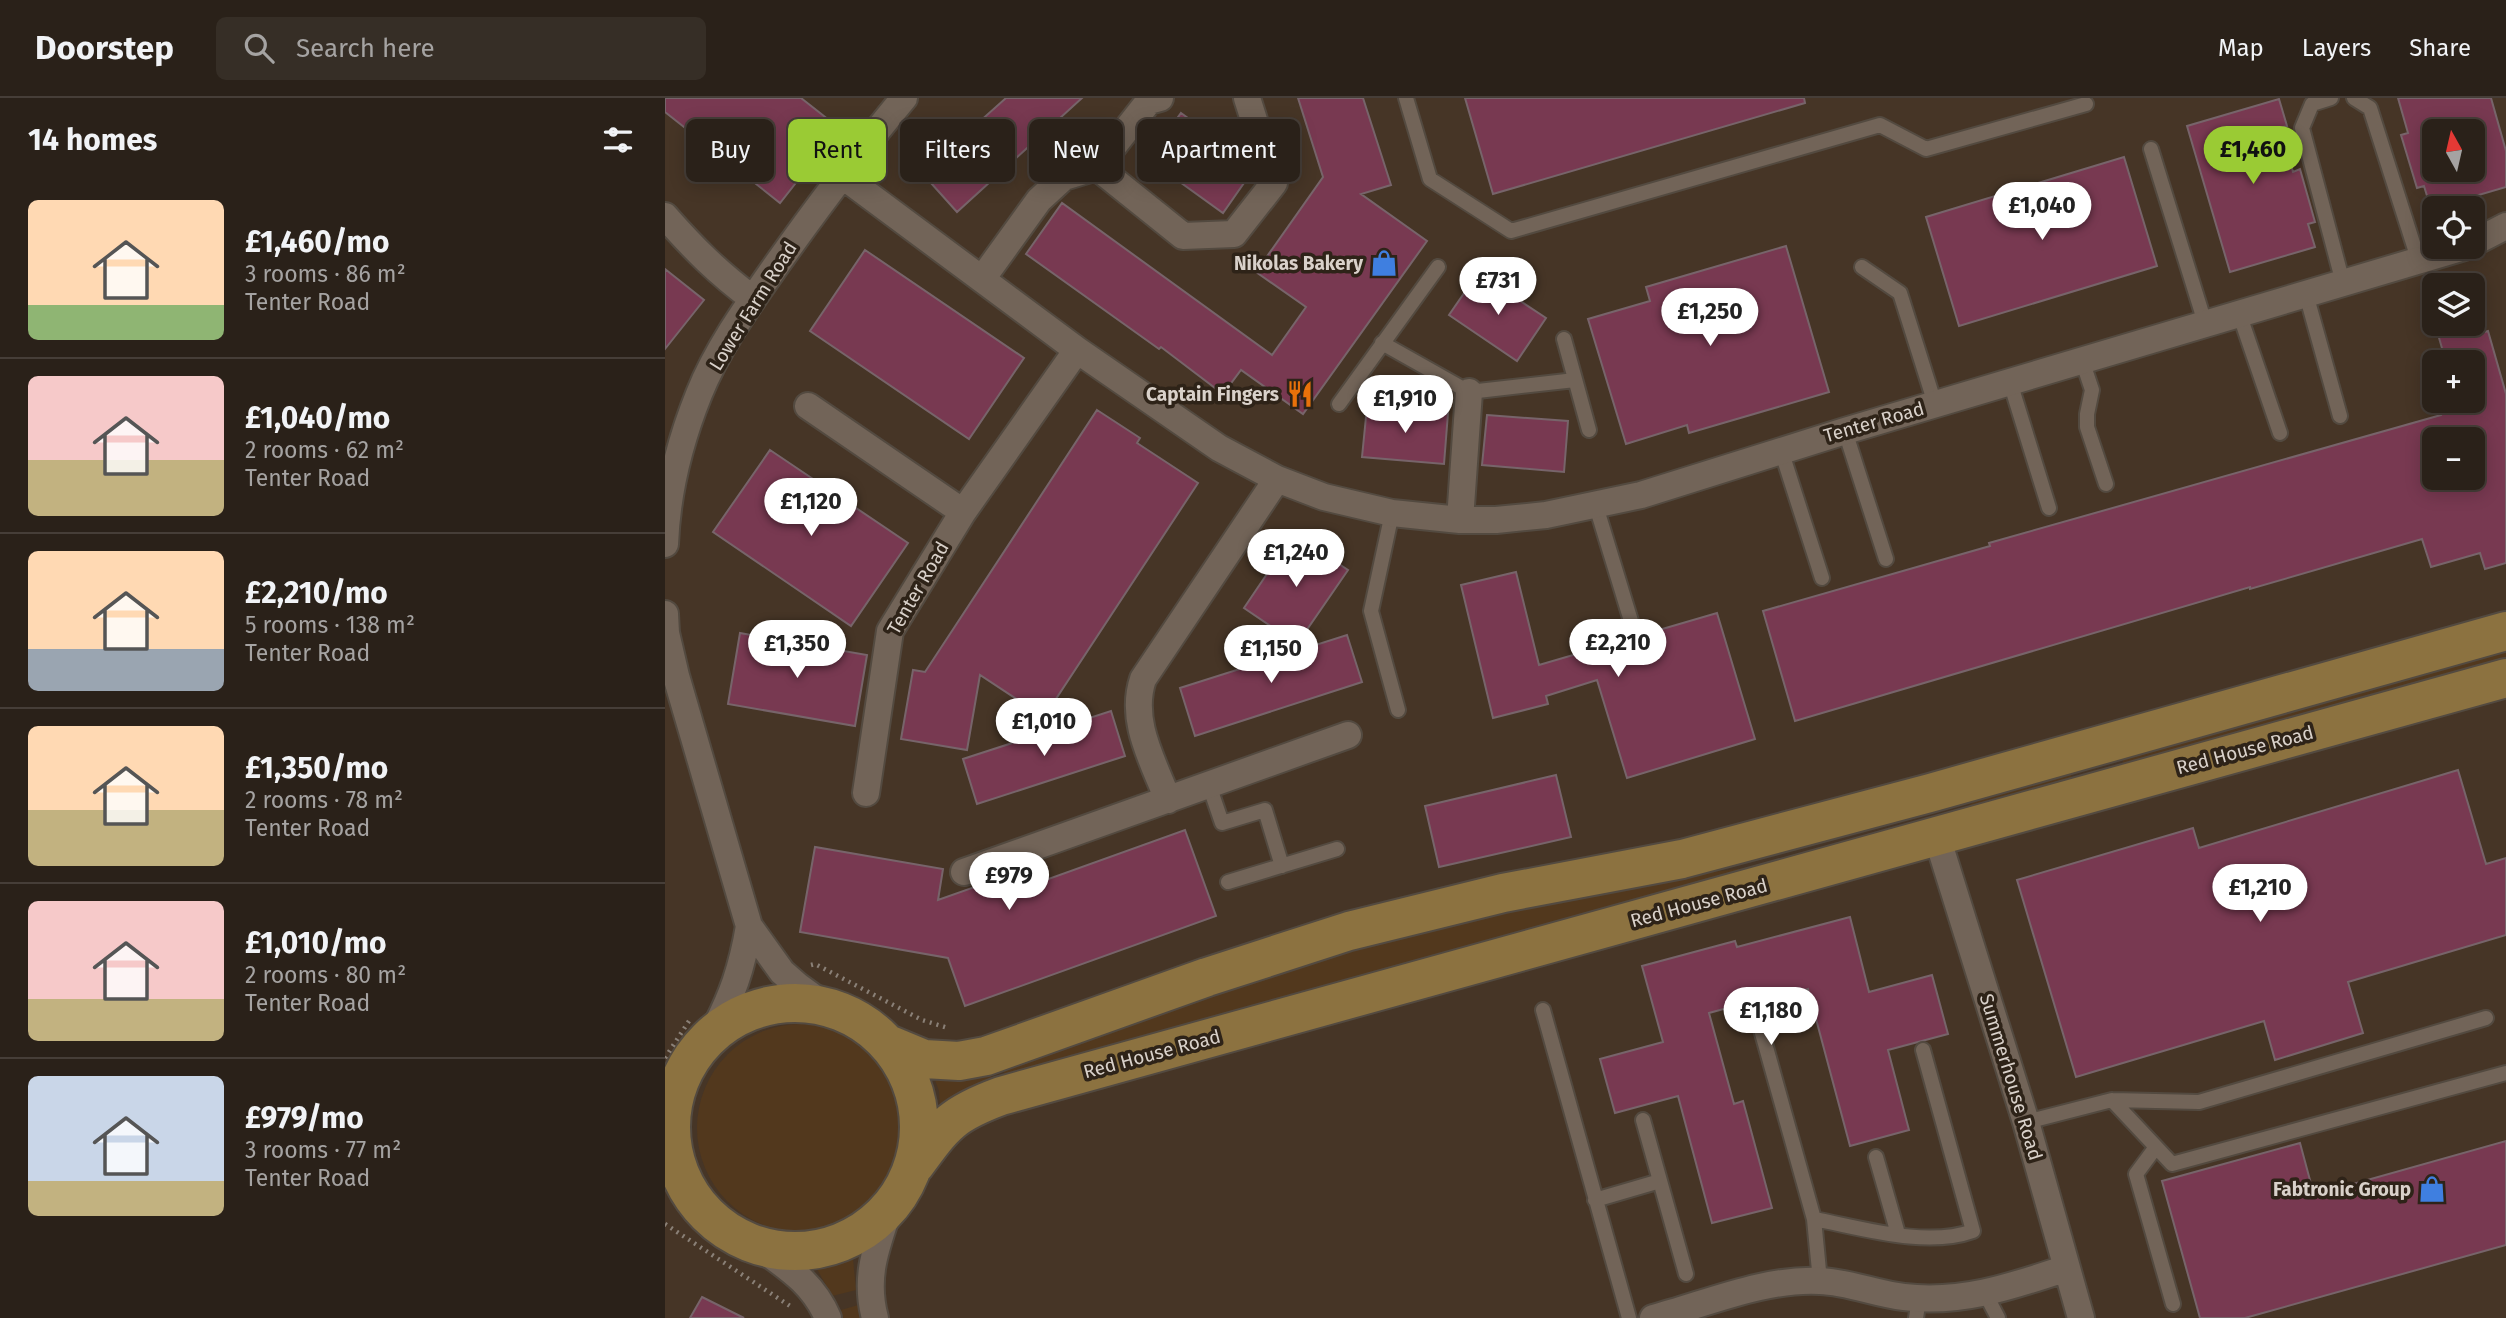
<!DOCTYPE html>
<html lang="en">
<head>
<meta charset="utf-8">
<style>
  :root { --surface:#2a2119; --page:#362e26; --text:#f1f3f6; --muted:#a5a3a2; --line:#463e38; --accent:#9acb34 }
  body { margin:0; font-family:"Fira Sans",sans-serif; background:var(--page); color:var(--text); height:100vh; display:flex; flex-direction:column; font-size:26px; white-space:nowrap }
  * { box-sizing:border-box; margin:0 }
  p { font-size:23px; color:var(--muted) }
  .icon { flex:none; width:38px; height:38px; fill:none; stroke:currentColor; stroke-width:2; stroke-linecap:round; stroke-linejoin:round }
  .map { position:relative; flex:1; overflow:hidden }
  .side { display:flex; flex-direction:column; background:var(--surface); width:665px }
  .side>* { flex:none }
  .hud { position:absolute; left:21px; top:21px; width:665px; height:63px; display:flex; gap:14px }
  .needle { width:46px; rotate:352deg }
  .controls { position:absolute; left:1757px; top:21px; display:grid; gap:14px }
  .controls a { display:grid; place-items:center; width:63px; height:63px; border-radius:10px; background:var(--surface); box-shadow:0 4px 18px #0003,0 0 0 2px var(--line); font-size:35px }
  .price { position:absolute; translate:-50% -60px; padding:0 16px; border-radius:24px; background:#fff; color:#222; font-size:23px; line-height:46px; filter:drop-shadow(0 2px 4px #0008) }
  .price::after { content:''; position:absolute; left:50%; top:42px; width:21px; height:16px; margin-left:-10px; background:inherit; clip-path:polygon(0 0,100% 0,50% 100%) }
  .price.on { background:var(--accent); color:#111 }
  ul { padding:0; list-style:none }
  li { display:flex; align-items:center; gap:21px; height:175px; padding:0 28px }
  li+li { border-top:2px solid var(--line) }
  li span { display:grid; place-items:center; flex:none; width:196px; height:140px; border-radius:10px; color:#555 }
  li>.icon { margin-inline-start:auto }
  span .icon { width:84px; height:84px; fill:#fffc; stroke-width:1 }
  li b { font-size:30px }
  h2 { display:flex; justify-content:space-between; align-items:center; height:84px; padding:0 28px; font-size:30px }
  .chip { padding:0 24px; border-radius:10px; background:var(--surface); box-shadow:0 4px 18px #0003,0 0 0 2px var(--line); font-size:24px; line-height:63px }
  .chip.on { background:var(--accent); color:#111 }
  header { display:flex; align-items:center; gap:42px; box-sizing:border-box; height:98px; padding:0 35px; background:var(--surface); border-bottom:2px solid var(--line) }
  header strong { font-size:33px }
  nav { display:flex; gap:38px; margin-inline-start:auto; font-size:24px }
  .search { width:490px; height:63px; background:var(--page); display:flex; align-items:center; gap:18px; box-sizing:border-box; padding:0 24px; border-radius:10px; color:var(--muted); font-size:26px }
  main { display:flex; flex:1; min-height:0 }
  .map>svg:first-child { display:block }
  .built { fill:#463526; fill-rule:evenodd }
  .green { fill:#52381d }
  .building { fill:#783951; stroke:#77646a; stroke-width:2; fill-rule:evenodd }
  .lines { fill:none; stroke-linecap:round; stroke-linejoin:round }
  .service-casing { stroke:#534a40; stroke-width:18 }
  .minor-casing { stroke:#534a40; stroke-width:30 }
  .primary-casing { stroke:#534a40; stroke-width:42 }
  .path { stroke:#8a8077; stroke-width:4.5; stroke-dasharray:2 5; stroke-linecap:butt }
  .service { stroke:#726458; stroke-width:14 }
  .minor { stroke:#726458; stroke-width:26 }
  .primary { stroke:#8c7240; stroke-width:38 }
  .labels { text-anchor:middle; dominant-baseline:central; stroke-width:7; stroke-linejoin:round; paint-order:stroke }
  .poi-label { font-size:19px; font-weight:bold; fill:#d9d1ca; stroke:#2e2318; text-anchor:end }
  .street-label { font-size:19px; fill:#d9d1ca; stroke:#2e2318 }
</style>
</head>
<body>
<header>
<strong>Doorstep</strong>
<div class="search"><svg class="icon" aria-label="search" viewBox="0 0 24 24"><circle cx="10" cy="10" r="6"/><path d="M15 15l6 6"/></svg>Search here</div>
<nav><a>Map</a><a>Layers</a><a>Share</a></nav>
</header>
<main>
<section class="side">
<h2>14 homes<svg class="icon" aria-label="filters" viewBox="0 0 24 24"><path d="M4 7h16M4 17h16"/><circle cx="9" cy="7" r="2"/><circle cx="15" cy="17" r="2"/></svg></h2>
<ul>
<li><span style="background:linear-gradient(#ffd9b3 75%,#8fb573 0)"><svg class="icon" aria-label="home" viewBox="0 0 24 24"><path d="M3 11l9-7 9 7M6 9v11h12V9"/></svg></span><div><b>£1,460/mo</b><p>3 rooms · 86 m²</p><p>Tenter Road</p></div></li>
<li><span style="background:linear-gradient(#f6c9c9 60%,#c2b280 0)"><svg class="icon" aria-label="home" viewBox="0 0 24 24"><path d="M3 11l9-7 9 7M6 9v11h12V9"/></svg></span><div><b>£1,040/mo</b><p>2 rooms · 62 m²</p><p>Tenter Road</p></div></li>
<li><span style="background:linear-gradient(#ffd9b3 70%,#9aa5b1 0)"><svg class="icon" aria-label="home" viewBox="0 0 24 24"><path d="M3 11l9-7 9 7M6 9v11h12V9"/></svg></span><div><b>£2,210/mo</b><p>5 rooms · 138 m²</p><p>Tenter Road</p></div></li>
<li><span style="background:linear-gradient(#ffd9b3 60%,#c2b280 0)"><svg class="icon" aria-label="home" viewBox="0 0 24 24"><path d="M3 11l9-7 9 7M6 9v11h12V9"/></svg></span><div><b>£1,350/mo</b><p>2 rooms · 78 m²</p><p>Tenter Road</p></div></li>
<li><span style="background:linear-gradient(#f6c9c9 70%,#c2b280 0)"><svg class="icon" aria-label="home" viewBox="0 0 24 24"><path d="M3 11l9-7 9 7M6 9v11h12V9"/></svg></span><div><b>£1,010/mo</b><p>2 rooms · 80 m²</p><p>Tenter Road</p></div></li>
<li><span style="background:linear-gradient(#c9d6e8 75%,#c2b280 0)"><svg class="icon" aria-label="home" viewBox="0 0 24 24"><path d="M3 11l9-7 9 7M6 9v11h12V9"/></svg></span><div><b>£979/mo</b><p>3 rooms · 77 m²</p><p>Tenter Road</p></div></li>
</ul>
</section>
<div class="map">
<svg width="1841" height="1220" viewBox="0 0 1841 1220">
  <rect width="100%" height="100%" fill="#382c21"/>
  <path class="built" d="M 0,0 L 1841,0 L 1841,1220 L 0,1220 ZM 1769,33 L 1808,33 L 1808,72 L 1769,72 ZM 1769,110 L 1808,110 L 1808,149 L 1769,149 ZM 1769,187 L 1808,187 L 1808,226 L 1769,226 ZM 1769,264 L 1808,264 L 1808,303 L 1769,303 ZM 1769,341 L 1808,341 L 1808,380 L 1769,380 Z"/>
  <path class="green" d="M 1841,548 L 1841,566 L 1459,671 L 1457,657 Z
    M 1403,670 L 1409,684 L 1296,714 L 1322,692 Z
    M 1221,731 L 1222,736 L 341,981 L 337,967 L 639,862 L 965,784 L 1080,770 Z
    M32 1030a104 104 0 1 1 208 0a104 104 0 1 1-208 0Z
    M 324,971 L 328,985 L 275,1009 L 274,993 L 268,977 Z
    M 188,1161 L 191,1192 L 167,1198 L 152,1171 Z
    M 193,1207 L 197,1220 L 178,1220 L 176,1212 Z"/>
  <path class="building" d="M 0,0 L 136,0 L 174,30 L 115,105 L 0,14 Z
    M 341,0 L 417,0 L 292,114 L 257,75 Z
    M 633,0 L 698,0 L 726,87 L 696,96 L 762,143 L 638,316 L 576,272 L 558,296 L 496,249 L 494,251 L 361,156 L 397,105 L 607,257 L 641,209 L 591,174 L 658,79 Z
    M 800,0 L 1139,0 L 1140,5 L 828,96 Z
    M 1733,0 L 1826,0 L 1841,53 L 1841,89 L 1766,111 L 1759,88 L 1752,90 L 1736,37 L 1743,35 ZM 1769,33 L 1808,33 L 1808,72 L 1769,72 Z
    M 1614,1 L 1622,28 L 1615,30 L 1628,74 L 1635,71 L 1650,124 L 1643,126 L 1650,149 L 1565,174 L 1522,28 Z
    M 516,15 L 586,65 L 588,72 L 558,115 L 483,61 Z
    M 1459,59 L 1492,168 L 1294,228 L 1261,119 Z
    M 1121,148 L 1164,294 L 1024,335 L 1022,327 L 961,346 L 923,221 L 985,203 L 981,189 Z
    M 200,152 L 359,260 L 304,341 L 145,233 Z
    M 0,171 L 39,202 L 0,251 Z
    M 813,175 L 881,220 L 852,263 L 784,217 Z
    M 1770,226 L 1809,226 L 1812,236 L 1823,233 L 1841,296 L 1841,465 L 1820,471 L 1815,455 L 1766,469 L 1757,441 L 1585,491 L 1585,489 L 1130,623 L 1098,513 L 1325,448 L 1324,445 L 1776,317 L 1772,303 L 1808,303 L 1808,264 L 1781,264 ZM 1769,341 L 1808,341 L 1808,380 L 1769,380 Z
    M 702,309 L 783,315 L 779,366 L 697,359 Z
    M 432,312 L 475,340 L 472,345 L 533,385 L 379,619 L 315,577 L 302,652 L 236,641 L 248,572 L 260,574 Z
    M 822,317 L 903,323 L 899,374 L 817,367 Z
    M 105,352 L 243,445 L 186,528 L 48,434 Z
    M 629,436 L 683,472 L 632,546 L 579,510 Z
    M 851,474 L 874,567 L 1052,515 L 1090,641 L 962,680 L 932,582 L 881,598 L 883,606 L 828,620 L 796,487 Z
    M 75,535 L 202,557 L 190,628 L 63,606 Z
    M 682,537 L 697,584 L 530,638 L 515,590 Z
    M 446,613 L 460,658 L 312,706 L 298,661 Z
    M 1793,672 L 1821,766 L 1841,760 L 1841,837 L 1683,884 L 1698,935 L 1610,962 L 1599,923 L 1411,979 L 1352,782 L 1528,730 L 1534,750 Z
    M 891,677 L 906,739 L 774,769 L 760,708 Z
    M 520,732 L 551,818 L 300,908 L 283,860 L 135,834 L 150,749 L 278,771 L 273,802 L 372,767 L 378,783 Z
    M 1185,819 L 1204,894 L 1267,877 L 1283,936 L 1223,952 L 1244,1032 L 1185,1048 L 1143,891 L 1111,900 L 1110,897 L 1044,915 L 1069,1006 L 1078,1003 L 1107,1110 L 1047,1125 L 1013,998 L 950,1015 L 935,961 L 998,944 L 977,868 L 1070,843 L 1072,849 Z
    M 1841,1043 L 1841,1147 L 1580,1220 L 1535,1220 L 1497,1083 L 1635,1045 L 1649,1097 Z
    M 37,1199 L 79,1220 L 25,1220 Z"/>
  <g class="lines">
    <defs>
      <path id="service" d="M 741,0 L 765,81 L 846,133 L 1215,27 L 1261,51 L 1421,6
        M 1666,0 L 1647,6 L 1637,30 L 1678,185
        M 1689,0 L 1705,10 L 1754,164
        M 1486,51 L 1540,225
        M 1197,169 L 1235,195 L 1270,306
        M 1641,196 L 1675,318
        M 1574,215 L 1615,335
        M 899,241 L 924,332
        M 717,245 L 804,294 L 910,282
        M 1417,262 L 1427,292 L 1422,316 L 1422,329 L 1441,386
        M 1345,284 L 1384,410
        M 674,306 L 773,169
        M 1180,333 L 1221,461
        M 1116,352 L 1157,480
        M 931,408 L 966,523
        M 727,415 L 706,513 L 733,612
        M 544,687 L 557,725 L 600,712 L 617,768
        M 563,784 L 672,751
        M 878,912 L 964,1220
        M 1092,917 L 1149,1121 L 1155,1183
        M 1447,1002 L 1507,1066 L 1841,975
        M 978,1022 L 1021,1176
        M 1361,1024 L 1447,1002 L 1534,1004 L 1821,920
        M 1491,1049 L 1471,1076 L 1508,1206
        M 1211,1059 L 1233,1136
        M 930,1102 L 995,1083
        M 1149,1121 C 1197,1130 1261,1150 1308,1133 L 1258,952
        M 1320,1195 L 1333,1220
        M 1251,1220 L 1254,1201"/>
      <path id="minor" d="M 432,69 L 518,138 L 569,136 L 609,85 L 582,0
        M 178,78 L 412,252 L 554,350 L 612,381 L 659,399 L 727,415 L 795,422 L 831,422 L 881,417 L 976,397 L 1180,333 L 1799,149
        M 0,118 C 29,151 52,174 88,201
        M 1808,145 L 1841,128
        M 317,181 L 374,102 L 399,79 L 432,69 L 484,3 L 495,0
        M 143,308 L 298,414
        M 795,422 L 804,294
        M 0,446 C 2,396 15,343 34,296 C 52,251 82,209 110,169 C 151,111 194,54 239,0
        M 0,516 L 1,535 L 11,578 L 84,828 L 117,874 L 133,888 L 162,909
        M 201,695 L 225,533 L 298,414 L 412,252
        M 503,702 C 488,663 464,623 478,581 L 612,381
        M 1272,739 L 1361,1024 L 1416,1220
        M 299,774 L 683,637
        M 47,936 C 67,899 77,870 84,828
        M 93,1148 C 123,1170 148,1185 163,1220
        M 210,1220 C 199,1179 211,1150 224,1111
        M 988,1220 C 1041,1206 1099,1180 1155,1183 C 1184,1184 1211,1196 1239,1199 C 1297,1206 1348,1188 1402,1170"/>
      <path id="primary" d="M6 1029a124 124 0 1 1 248 0a124 124 0 1 1-248 0Z
        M 223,946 L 259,961 L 294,963 L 321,958 L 542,879 L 684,833 L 838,795 L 1017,761 L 1265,695 L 1841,533
        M 250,1067 C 280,1026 287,1016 336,998 L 1841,580"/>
    </defs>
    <use href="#service" class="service-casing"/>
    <use href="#minor" class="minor-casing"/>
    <use href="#primary" class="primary-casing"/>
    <path class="path" d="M 146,867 L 150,866 L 257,922 L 283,930
      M 0,960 L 24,923
      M 0,1126 L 125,1208"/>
    <use href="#service" class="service"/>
    <use href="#minor" class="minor"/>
    <use href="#primary" class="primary"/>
  </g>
  <defs>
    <symbol id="shop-bare" viewBox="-9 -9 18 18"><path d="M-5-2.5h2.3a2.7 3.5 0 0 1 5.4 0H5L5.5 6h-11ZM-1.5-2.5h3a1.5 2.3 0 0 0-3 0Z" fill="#3f7fe0" stroke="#2e2318" stroke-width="2.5" paint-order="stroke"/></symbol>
    <symbol id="restaurant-bare" viewBox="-9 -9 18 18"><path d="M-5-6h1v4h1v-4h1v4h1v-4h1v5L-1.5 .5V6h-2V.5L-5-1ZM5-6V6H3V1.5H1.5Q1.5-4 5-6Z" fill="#e8710a" stroke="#2e2318" stroke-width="2.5" paint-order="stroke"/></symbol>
  </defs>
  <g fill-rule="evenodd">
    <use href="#shop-bare" x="700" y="146" width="38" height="38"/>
    <use href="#restaurant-bare" x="616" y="277" width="38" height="38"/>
    <use href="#shop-bare" x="1748" y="1072" width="38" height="38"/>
  </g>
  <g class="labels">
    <g class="poi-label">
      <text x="698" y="165">Nikolas Bakery</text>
      <text x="614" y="296">Captain Fingers</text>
      <text x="1746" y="1091">Fabtronic Group</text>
    </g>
    <g class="street-label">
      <text transform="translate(88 208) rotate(-58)">Lower Farm Road</text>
      <text transform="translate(1209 324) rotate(-16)">Tenter Road</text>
      <text transform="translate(253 490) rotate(-60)">Tenter Road</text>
      <text transform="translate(1580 652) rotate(-15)">Red House Road</text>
      <text transform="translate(1034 805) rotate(-15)">Red House Road</text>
      <text transform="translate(487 956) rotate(-15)">Red House Road</text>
      <text transform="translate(1346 979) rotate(73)">Summerhouse Road</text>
    </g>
  </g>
</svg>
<div class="controls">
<a><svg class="needle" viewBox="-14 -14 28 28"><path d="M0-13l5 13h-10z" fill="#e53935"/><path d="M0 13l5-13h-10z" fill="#a5a3a2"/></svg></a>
<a><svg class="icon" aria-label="locate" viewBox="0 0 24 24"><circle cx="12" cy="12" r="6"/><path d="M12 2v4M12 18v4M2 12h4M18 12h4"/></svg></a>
<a><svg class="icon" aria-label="layers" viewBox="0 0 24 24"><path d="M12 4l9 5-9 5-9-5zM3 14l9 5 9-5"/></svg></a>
<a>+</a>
<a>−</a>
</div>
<b class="price on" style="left:1588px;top:88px">£1,460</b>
<b class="price" style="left:1377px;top:144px">£1,040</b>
<b class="price" style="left:833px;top:219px">£731</b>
<b class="price" style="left:1045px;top:250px">£1,250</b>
<b class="price" style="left:740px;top:337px">£1,910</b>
<b class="price" style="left:146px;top:440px">£1,120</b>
<b class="price" style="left:631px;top:491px">£1,240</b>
<b class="price" style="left:953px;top:581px">£2,210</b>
<b class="price" style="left:132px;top:582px">£1,350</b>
<b class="price" style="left:606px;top:587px">£1,150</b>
<b class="price" style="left:379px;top:660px">£1,010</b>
<b class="price" style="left:344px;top:814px">£979</b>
<b class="price" style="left:1595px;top:826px">£1,210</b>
<b class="price" style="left:1106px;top:949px">£1,180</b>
<div class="hud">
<a class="chip">Buy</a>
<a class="chip on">Rent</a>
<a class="chip">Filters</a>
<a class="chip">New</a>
<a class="chip">Apartment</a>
</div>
</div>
</main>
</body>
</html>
